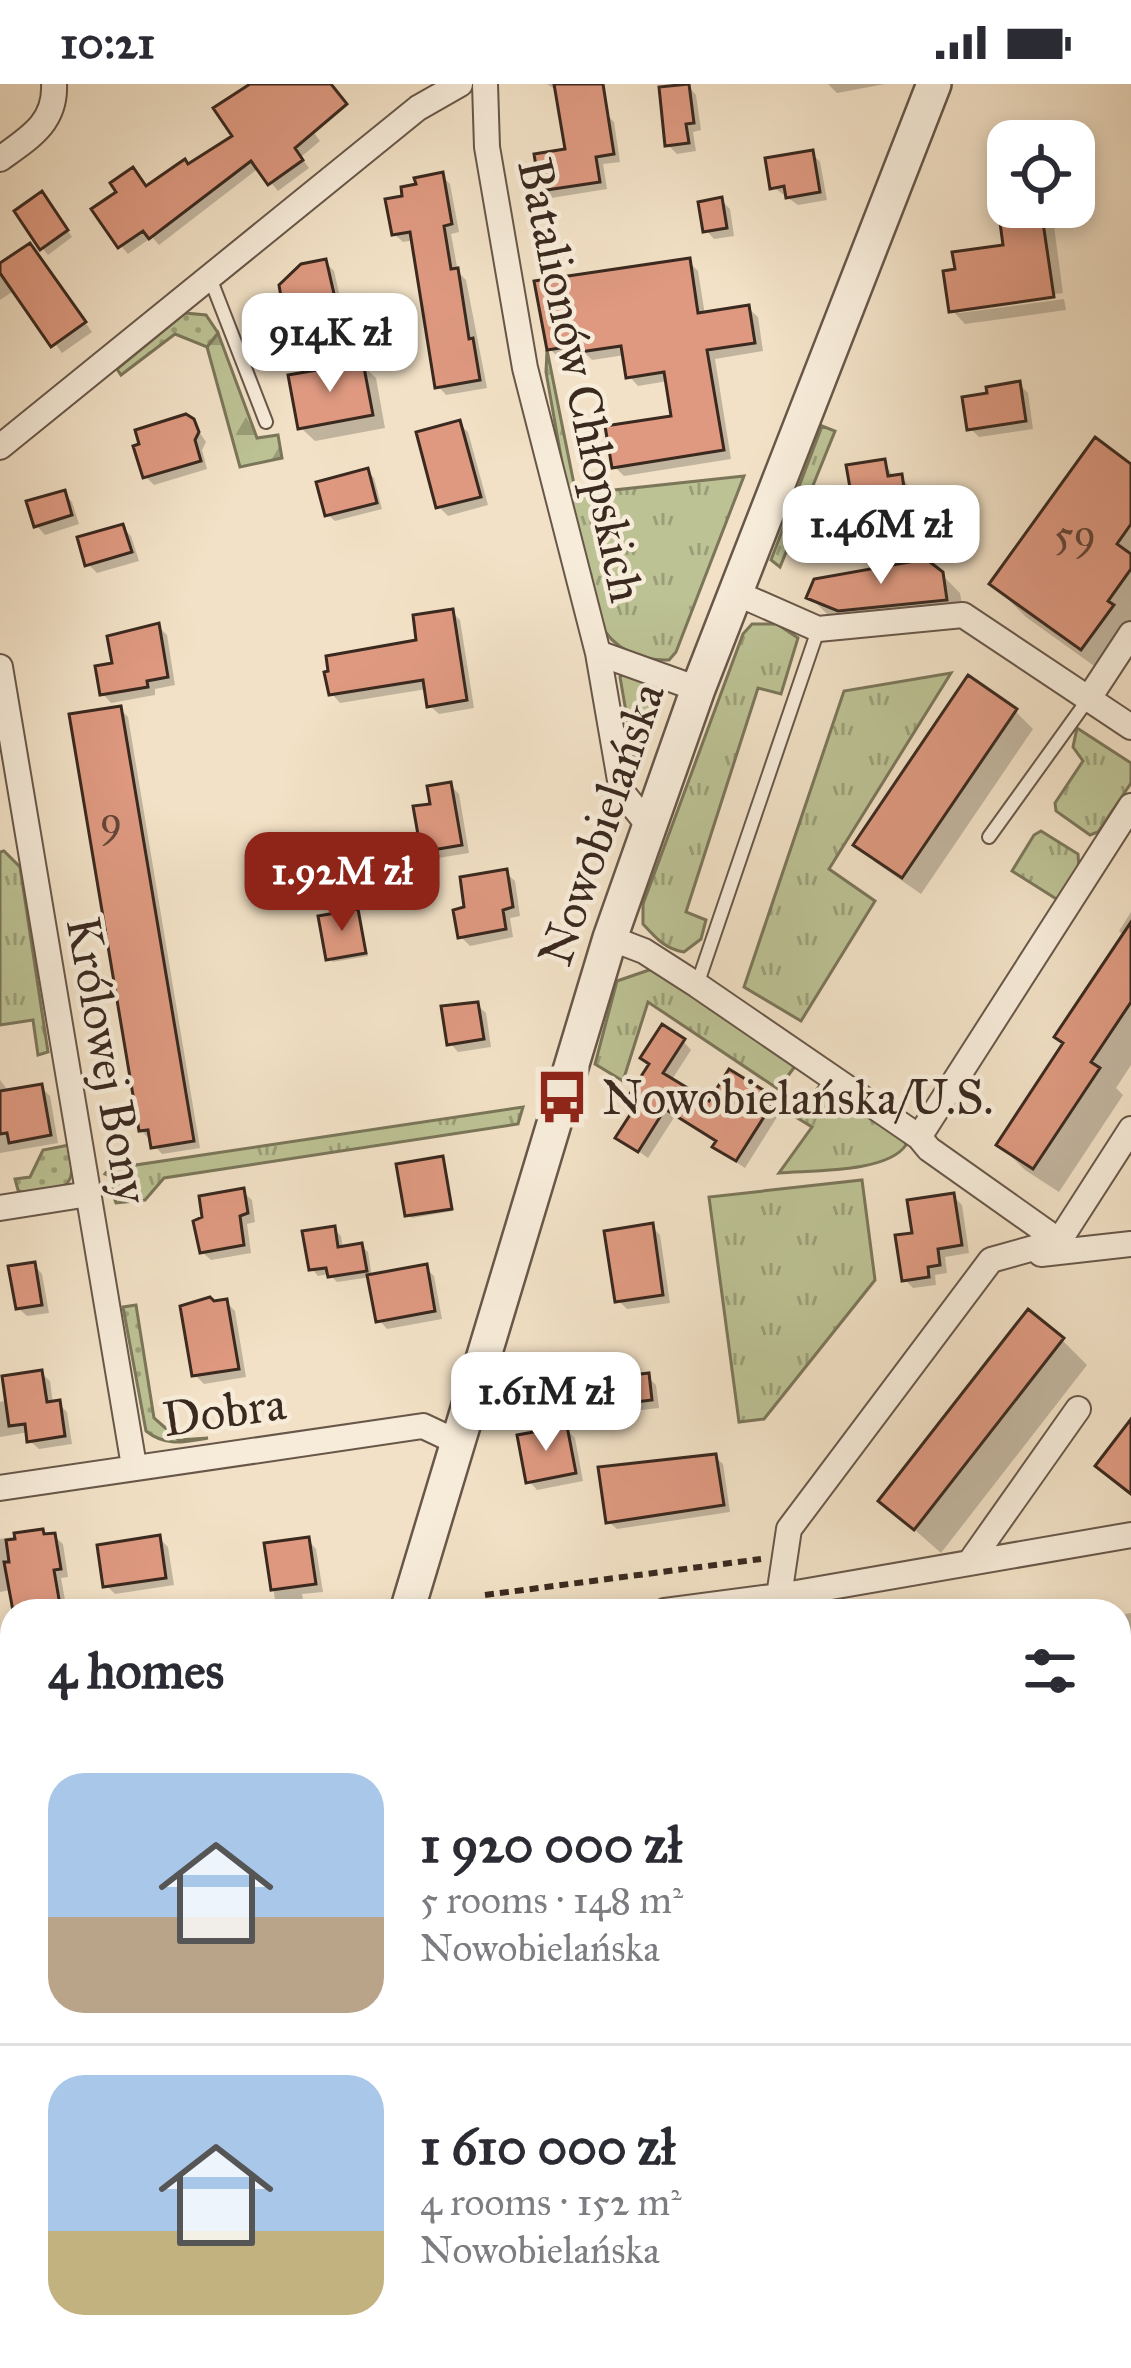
<!DOCTYPE html>
<html lang="en">
<head>
<meta charset="utf-8">
<style>
  :root { --surface:#fff; --page:#f7f7f7; --text:#2b2b33; --muted:#7c7c81; --line:#e1e1e2; --accent:#8f2418 }
  body { margin:0; font-family:"IM FELL Great Primer",serif; background:var(--page); color:var(--text); height:100vh; display:flex; flex-direction:column; font-size:45px; white-space:nowrap }
  * { box-sizing:border-box; margin:0 }
  p { font-size:39px; color:var(--muted) }
  .icon { flex:none; width:66px; height:66px; fill:none; stroke:currentColor; stroke-width:2; stroke-linecap:round; stroke-linejoin:round }
  .map { position:relative; flex:1; overflow:hidden }
  .drawer { position:absolute; left:0px; top:1515px; width:1131px; height:771px; display:flex; flex-direction:column; background:var(--surface); border-radius:36px 36px 0 0; box-shadow:0 6px 18px #0003 }
  .drawer>* { flex:none }
  .tools { position:absolute; left:987px; top:36px; display:grid; gap:24px }
  .tools a { display:grid; place-items:center; width:108px; height:108px; border-radius:24px; background:var(--surface); box-shadow:0 6px 18px #0003; font-size:60px }
  .price { position:absolute; translate:-50% -102px; padding:0 27px; border-radius:24px; background:#fff; color:#222; font-size:39px; line-height:78px; filter:drop-shadow(0 3px 6px #0008) }
  .price::after { content:''; position:absolute; left:50%; top:72px; width:36px; height:27px; margin-left:-18px; background:inherit; clip-path:polygon(0 0,100% 0,50% 100%) }
  .price.selected { background:var(--accent); color:#fff }
  ul { padding:0; list-style:none }
  li { display:flex; align-items:center; gap:36px; height:300px; padding:0 48px }
  li+li { border-top:3px solid var(--line) }
  li span { display:grid; place-items:center; flex:none; width:336px; height:240px; border-radius:36px; color:#555 }
  li>.icon { margin-inline-start:auto }
  span .icon { width:144px; height:144px; fill:#fffc; stroke-width:1 }
  li b { font-size:51px }
  h2 { display:flex; justify-content:space-between; align-items:center; height:144px; padding:0 48px; font-size:51px }
  .status { display:flex; justify-content:space-between; align-items:center; height:84px; padding:0 60px; background:var(--surface); direction:ltr }
  .status svg { height:33px; fill:currentColor }
  .map>svg:first-child { display:block }
  .grass { fill:url(#grass-tufts); stroke:#7b765a; stroke-width:3 }
  .forest { fill:url(#forest-firs); stroke:#7b765a; stroke-width:3 }
  .garden { fill:url(#garden-dots); stroke:#7b765a; stroke-width:3 }
  .shadow { fill:#0003 }
  .building { fill:#de9980; stroke:#3a291f; stroke-width:3 }
  .lines { fill:none; stroke-linecap:round; stroke-linejoin:round }
  .service-casing { stroke:#685749; stroke-width:16 }
  .minor-casing { stroke:#685749; stroke-width:28 }
  .tertiary-casing { stroke:#685749; stroke-width:38 }
  .path { stroke:#3a291f; stroke-width:6; stroke-dasharray:9 6; stroke-linecap:butt }
  .service { stroke:#f7ecda; stroke-width:12 }
  .minor { stroke:#f7ecda; stroke-width:24 }
  .tertiary { stroke:#f7ecda; stroke-width:33 }
  .labels { text-anchor:middle; dominant-baseline:central; stroke-width:9; stroke-linejoin:round; paint-order:stroke }
  .number-label { font-size:42px; fill:#634537 }
  .street-label { font-size:48px; fill:#3a291f; stroke:#f7ecda }
  .poi-label { font-size:48px; fill:#3a291f; stroke:#f7ecda; text-anchor:start }
</style>
</head>
<body>
<div class="status"><b>10:21</b><svg viewBox="0 0 49 12"><path d="M0 12V9h3v3zM5 12V6h3v6zM10 12V3h3v9zM15 12V0h3v12zM26 1h20v11H26zM47 4h2v5h-2z"/></svg></div>
<div class="map">
<svg width="1131" height="2284" viewBox="0 0 1131 2284">
  <defs>
    <pattern id="grass-tufts" width="24" height="20" patternUnits="userSpaceOnUse" patternTransform="scale(3)"><rect width="24" height="20" fill="#bcc294"/><path d="M3 7l-1-3M5 7V3M7 7l1-3M15 17l-1-3M17 17v-4M19 17l1-3" fill="none" stroke="#9a9e78"/></pattern>
    <pattern id="forest-firs" width="22" height="20" patternUnits="userSpaceOnUse" patternTransform="scale(3)"><rect width="22" height="20" fill="#bcc294"/><path d="M5 1l3.5 6h-7zM16 11l3.5 6h-7z" fill="#9a9e78"/></pattern>
    <pattern id="garden-dots" width="8" height="8" patternUnits="userSpaceOnUse" patternTransform="scale(3)"><rect width="8" height="8" fill="#bcc294"/><path d="M2 2h.1M6 6h.1" fill="none" stroke="#9a9e78" stroke-width="1.8" stroke-linecap="round"/></pattern>
  </defs>
  <rect width="100%" height="100%" fill="#f2e1c6"/>
  <filter id="stains"><feTurbulence type="fractalNoise" baseFrequency=".00167" numOctaves="4"/><feColorMatrix values="0 0 0 0 .2 0 0 0 0 .09 0 0 0 0 .02 0 0 0 .5 -.17"/></filter>
  <radialGradient id="worn" r=".72"><stop offset=".6" stop-color="#630" stop-opacity="0"/><stop offset="1" stop-color="#630" stop-opacity=".3"/></radialGradient>
  <path class="grass" d="M 547,266 L 576,410 L 744,392 L 676,568 L 669,576 C 640,577 613,565 600,539 L 564,390 L 546,288 Z
    M 822,342 L 835,347 L 780,483 L 771,476 Z
    M 752,540 L 777,540 L 798,554 L 781,610 L 758,604 L 686,828 L 706,836 L 701,855 L 684,868 C 665,865 656,854 643,840 L 643,820 L 743,550 Z
    M 951,589 L 829,785 L 875,817 L 801,937 L 744,903 L 844,607 Z
    M 624,590 L 666,606 L 635,680 L 620,593 Z
    M 1077,644 L 1131,679 L 1131,699 L 1098,748 L 1090,751 L 1056,727 L 1055,719 L 1083,677 L 1073,663 Z
    M 1041,747 L 1078,770 L 1079,785 L 1058,816 L 1012,787 L 1034,751 Z
    M 4,767 L 20,783 L 48,968 L 38,971 L 33,936 L 0,941 L 0,768 Z
    M 652,885 L 796,981 L 778,1005 L 648,918 L 623,997 L 595,980 L 617,897 Z
    M 822,999 L 903,1050 L 906,1061 C 887,1089 812,1086 779,1089 L 812,1043 L 794,1032 Z
    M 523,1023 L 518,1040 L 164,1094 L 145,1116 L 116,1119 L 111,1105 L 118,1096 L 105,1090 L 109,1085 Z
    M 862,1096 L 875,1196 L 764,1335 L 739,1338 L 709,1113 Z
    M 1119,2200 L 1131,2200 L 1131,2280 L 1104,2284 L 919,2284 L 917,2274 L 1119,2274 Z
    M 120,2274 L 906,2274 L 907,2284 L 115,2284 Z"/>
  <path class="forest" d="M 218,249 L 257,354 L 278,351 L 282,374 L 240,383 L 207,263 Z"/>
  <path class="garden" d="M 185,229 L 206,231 L 218,249 L 207,263 L 175,250 L 121,291 L 117,285 Z
    M 69,1061 C 77,1102 69,1105 30,1113 L 18,1106 L 15,1095 L 30,1093 L 43,1066 Z
    M 136,1221 L 154,1334 L 179,1356 L 208,1354 C 185,1358 166,1363 146,1347 L 123,1223 Z"/>
  <path class="shadow" d="M 255,0 L 279,0 L 320,57 L 301,73 L 309,84 L 278,107 L 259,84 L 159,161 L 152,153 L 128,170 L 121,162 L 147,105 L 237,53 Z
    M 547,0 L 600,0 L 605,29 L 614,38 L 620,78 L 603,80 L 607,105 L 551,114 L 543,106 L 569,67 L 559,8 Z
    M 885,0 L 837,9 L 828,0 Z
    M 688,2 L 696,11 L 701,46 L 693,48 L 696,67 L 677,70 L 668,61 Z
    M 1058,47 L 1067,57 L 1021,57 L 1021,54 Z
    M 812,69 L 820,78 L 827,116 L 798,121 L 773,103 Z
    M 442,92 L 450,100 L 459,148 L 451,150 L 458,188 L 466,196 L 487,304 L 446,311 L 438,302 L 414,156 L 403,158 L 394,150 L 406,114 Z
    M 721,116 L 730,125 L 734,152 L 714,155 L 706,146 Z
    M 48,118 L 72,153 L 48,171 L 42,164 Z
    M 1040,128 L 1054,142 L 1063,209 L 959,223 L 959,229 L 1064,215 L 1066,226 L 965,240 L 952,226 Z
    M 38,171 L 92,248 L 62,269 L 15,206 L 0,216 L 0,182 Z
    M 325,178 L 334,187 L 347,244 L 291,256 L 282,247 L 285,215 Z
    M 689,178 L 698,187 L 705,231 L 748,224 L 758,233 L 763,267 L 715,275 L 731,375 L 624,392 L 615,383 L 674,334 L 668,297 L 638,302 L 629,292 L 625,271 L 592,276 L 586,270 L 559,274 L 550,265 Z
    M 362,281 L 376,294 L 385,344 L 315,357 L 301,344 Z
    M 1019,300 L 1028,309 L 1033,345 L 979,353 L 970,344 Z
    M 192,337 L 206,358 L 202,366 L 207,385 L 154,401 L 146,393 Z
    M 459,340 L 468,348 L 488,421 L 448,432 L 439,423 Z
    M 884,378 L 894,394 L 901,393 L 909,402 L 913,425 L 899,427 L 901,441 L 879,426 L 864,428 L 856,419 Z
    M 1131,383 L 1131,575 L 1115,597 L 1026,533 L 993,500 Z
    M 368,388 L 374,394 L 382,425 L 335,437 L 328,431 Z
    M 64,409 L 72,418 L 79,440 L 45,451 L 37,442 Z
    M 122,443 L 131,452 L 139,477 L 97,489 L 88,480 Z
    M 941,490 L 960,509 L 964,533 L 858,543 L 828,531 L 810,513 Z
    M 452,528 L 460,536 L 474,624 L 439,630 L 430,622 L 427,605 L 340,619 L 332,610 L 420,559 Z
    M 158,542 L 167,551 L 175,601 L 155,605 L 155,611 L 111,619 L 103,610 L 115,581 Z
    M 120,625 L 128,633 L 200,1064 L 162,1070 L 141,1046 Z
    M 1015,627 L 1033,645 L 921,810 L 875,778 L 857,761 Z
    M 450,701 L 459,710 L 469,769 L 432,775 L 423,767 L 433,722 Z
    M 506,789 L 515,797 L 520,832 L 510,834 L 513,853 L 470,862 L 461,853 L 468,826 Z
    M 357,828 L 368,872 L 333,878 L 329,874 Z
    M 1131,828 L 1131,981 L 1116,1004 L 1123,1011 L 1059,1108 L 1025,1086 L 1000,1061 L 1066,961 L 1125,853 L 1119,847 Z
    M 477,921 L 486,929 L 491,963 L 458,968 L 450,959 Z
    M 683,957 L 691,966 L 671,997 L 710,1021 L 774,1016 L 782,1025 L 745,1084 L 725,1071 L 716,1062 L 718,1059 L 675,1032 L 648,1074 L 619,1053 Z
    M 0,996 L 9,1008 L 41,1003 L 50,1012 L 58,1059 L 0,1069 Z
    M 442,1075 L 453,1127 L 412,1134 L 408,1131 Z
    M 243,1108 L 252,1116 L 255,1138 L 247,1140 L 251,1169 L 211,1176 L 202,1168 Z
    M 953,1112 L 962,1121 L 969,1169 L 945,1173 L 947,1189 L 935,1191 L 936,1201 L 913,1204 L 905,1196 L 916,1151 Z
    M 652,1143 L 660,1151 L 670,1219 L 627,1225 L 618,1216 Z
    M 334,1145 L 341,1152 L 343,1165 L 361,1162 L 368,1168 L 372,1193 L 426,1184 L 434,1192 L 442,1235 L 387,1245 L 379,1236 L 371,1193 L 337,1198 L 329,1190 L 318,1192 L 312,1185 Z
    M 34,1181 L 42,1190 L 49,1229 L 27,1232 L 18,1224 Z
    M 226,1218 L 235,1227 L 246,1293 L 204,1300 L 195,1291 Z
    M 1062,1256 L 1087,1281 L 941,1469 L 882,1417 Z
    M 41,1289 L 50,1297 L 53,1320 L 58,1319 L 67,1328 L 72,1360 L 39,1365 L 30,1357 L 29,1348 L 0,1353 L 0,1318 L 8,1316 Z
    M 647,1292 L 656,1301 L 659,1324 L 589,1332 L 580,1323 Z
    M 566,1345 L 575,1354 L 583,1397 L 537,1406 L 529,1397 Z
    M 715,1373 L 723,1380 L 730,1428 L 617,1445 L 609,1438 Z
    M 42,1448 L 46,1453 L 54,1452 L 63,1460 L 68,1493 L 61,1494 L 67,1527 L 30,1527 L 26,1503 L 0,1508 L 0,1455 Z
    M 159,1454 L 168,1463 L 174,1501 L 115,1510 L 106,1501 Z
    M 308,1456 L 316,1465 L 323,1508 L 302,1510 L 305,1527 L 241,1527 L 240,1519 L 275,1516 L 267,1462 Z
    M 1131,1529 L 1131,1611 L 1119,1613 L 1119,1531 Z
    M 12,1545 L 12,1572 L 6,1546 Z
    M 0,1615 L 12,1684 L 12,1725 L 0,1727 Z
    M 1125,1669 L 1131,1669 L 1131,1716 Z
    M 1131,1807 L 1131,1887 L 1119,1888 L 1119,1808 Z"/>
  <path class="building" d="M 250,0 L 331,0 L 347,20 L 295,64 L 303,76 L 268,101 L 251,77 L 149,155 L 143,147 L 118,164 L 91,125 L 116,108 L 110,99 L 133,83 L 146,102 L 185,75 L 188,80 L 232,52 L 213,24 Z
    M 554,0 L 603,0 L 614,70 L 596,73 L 600,98 L 540,107 L 534,70 L 565,65 Z
    M 689,0 L 694,39 L 686,40 L 689,59 L 665,62 L 659,3 Z
    M 813,66 L 820,108 L 786,114 L 784,102 L 770,105 L 765,74 Z
    M 443,88 L 452,140 L 444,142 L 451,185 L 458,184 L 469,255 L 473,254 L 480,296 L 435,304 L 410,148 L 392,151 L 385,115 L 402,112 L 401,103 L 416,100 L 414,94 Z
    M 42,107 L 68,146 L 40,166 L 14,127 Z
    M 722,113 L 727,144 L 703,148 L 698,118 Z
    M 1041,125 L 1054,213 L 949,228 L 943,187 L 955,185 L 952,168 L 1003,161 L 999,131 Z
    M 30,159 L 86,238 L 51,263 L 0,189 L 0,179 Z
    M 690,174 L 698,229 L 749,221 L 755,259 L 707,266 L 724,366 L 612,384 L 605,342 L 671,332 L 664,288 L 626,294 L 621,262 L 580,268 L 579,261 L 547,266 L 534,197 Z
    M 326,175 L 340,236 L 280,249 L 272,214 L 281,213 L 279,201 L 301,180 Z
    M 363,278 L 373,331 L 298,345 L 288,291 Z
    M 1020,297 L 1026,337 L 967,346 L 962,313 L 987,309 L 986,303 Z
    M 186,330 L 194,335 L 199,348 L 195,356 L 201,377 L 143,394 L 133,362 L 139,360 L 135,346 Z
    M 460,336 L 481,413 L 436,424 L 416,348 Z
    M 1095,353 L 1131,380 L 1131,440 L 1117,460 L 1131,470 L 1131,485 L 1108,517 L 1114,521 L 1081,566 L 989,500 Z
    M 885,375 L 888,392 L 902,390 L 906,417 L 892,419 L 895,437 L 868,418 L 853,421 L 846,381 Z
    M 368,384 L 377,419 L 325,432 L 316,398 Z
    M 65,406 L 72,431 L 34,443 L 26,417 Z
    M 123,440 L 132,468 L 85,482 L 77,453 Z
    M 926,475 L 943,488 L 947,516 L 838,527 L 806,514 L 814,495 Z
    M 453,525 L 467,616 L 427,623 L 423,596 L 329,611 L 324,588 L 328,587 L 326,572 L 416,556 L 413,531 Z
    M 159,539 L 168,593 L 147,597 L 148,603 L 100,611 L 95,582 L 112,579 L 107,552 Z
    M 968,591 L 1017,625 L 902,794 L 853,761 Z
    M 121,622 L 194,1057 L 151,1064 L 148,1046 L 139,1047 L 69,630 Z
    M 451,698 L 462,761 L 421,768 L 413,722 L 430,720 L 427,702 Z
    M 507,785 L 513,823 L 503,826 L 506,845 L 458,854 L 453,826 L 464,823 L 460,793 Z
    M 358,825 L 366,869 L 326,876 L 318,832 Z
    M 1131,838 L 1131,918 L 1091,978 L 1100,984 L 1033,1085 L 996,1061 L 1063,959 L 1054,953 Z
    M 478,918 L 484,955 L 447,961 L 441,922 Z
    M 662,940 L 685,955 L 663,989 L 709,1017 L 729,985 L 776,1014 L 736,1077 L 712,1063 L 716,1057 L 665,1025 L 638,1068 L 615,1054 L 637,1020 L 627,1014 L 649,980 L 640,974 Z
    M 42,1000 L 51,1051 L 9,1059 L 7,1049 L 0,1050 L 0,1007 Z
    M 443,1072 L 452,1125 L 405,1132 L 396,1080 Z
    M 244,1104 L 248,1129 L 240,1132 L 244,1161 L 200,1169 L 193,1137 L 202,1133 L 199,1112 Z
    M 954,1109 L 962,1161 L 938,1165 L 940,1181 L 928,1183 L 929,1193 L 902,1197 L 895,1151 L 912,1149 L 907,1116 Z
    M 653,1139 L 663,1211 L 615,1218 L 604,1147 Z
    M 335,1142 L 338,1163 L 362,1159 L 367,1187 L 328,1193 L 326,1184 L 309,1186 L 302,1147 Z
    M 35,1178 L 42,1221 L 16,1225 L 8,1182 Z
    M 427,1180 L 435,1227 L 376,1238 L 367,1191 Z
    M 210,1213 L 214,1217 L 227,1215 L 239,1285 L 192,1292 L 180,1222 Z
    M 1028,1225 L 1064,1254 L 914,1446 L 878,1417 Z
    M 42,1286 L 47,1318 L 60,1316 L 65,1352 L 27,1358 L 25,1340 L 9,1342 L 2,1292 Z
    M 649,1289 L 652,1316 L 578,1325 L 574,1298 Z
    M 1131,1335 L 1131,1410 L 1095,1382 Z
    M 567,1342 L 576,1389 L 526,1399 L 517,1351 Z
    M 716,1370 L 724,1421 L 606,1439 L 598,1383 Z
    M 43,1445 L 44,1450 L 55,1449 L 61,1485 L 54,1486 L 61,1527 L 13,1527 L 4,1478 L 9,1478 L 6,1456 L 15,1455 L 14,1449 Z
    M 160,1451 L 166,1494 L 103,1503 L 97,1461 Z
    M 309,1453 L 316,1500 L 271,1506 L 264,1459 Z"/>
  <g class="lines">
    <defs>
      <path id="service" d="M 210,194 L 266,338
        M 989,753 L 1089,614
        M 697,901 L 818,546"/>
      <path id="minor" d="M 485,0 L 487,63 L 525,284 L 598,569 L 622,708 L 649,742
        M 0,75 C 29,54 56,39 54,0
        M 0,363 L 418,24 L 460,0
        M 736,509 L 818,545 L 963,531 L 1131,643
        M 598,569 L 698,605
        M 0,583 L 134,1382
        M 1089,614 L 1131,550
        M 610,854 L 644,867 L 697,901 L 919,1053
        M 0,1124 L 89,1110
        M 1059,1157 L 929,1065 L 919,1053 L 1131,722
        M 1059,1157 L 1131,1045
        M 1041,1170 L 1131,1160
        M 0,1404 L 423,1342 L 457,1358
        M 970,1478 L 1078,1325
        M 665,1527 L 779,1512 L 1131,1451
        M 782,1527 L 779,1512 L 789,1445 L 991,1176 L 1059,1157
        M 0,1775 L 12,1775
        M 1119,1784 L 1131,1783
        M 81,2284 L 85,2274
        M 102,2284 L 108,2274"/>
      <path id="tertiary" d="M 407,1527 L 610,854 L 698,605 L 934,0
        M 0,2080 L 12,2078
        M 0,2115 L 12,2114
        M 1119,2137 L 1131,2137"/>
    </defs>
    <use href="#service" class="service-casing"/>
    <use href="#minor" class="minor-casing"/>
    <use href="#tertiary" class="tertiary-casing"/>
    <path class="path" d="M 485,1511 L 761,1475
      M 1119,2088 L 1131,2088
      M 913,2274 L 915,2284"/>
    <use href="#service" class="service"/>
    <use href="#minor" class="minor"/>
    <use href="#tertiary" class="tertiary"/>
  </g>
  <defs>
    <symbol id="bus-bare" viewBox="-9 -9 18 18"><path d="M-5-6H5V4H4V6H2V4H-2V6H-4V4H-5ZM-3.5-4V0h7V-4ZM-3.5 1.2v1.5H-2V1.2ZM2 1.2v1.5H3.5V1.2Z" fill="#8f2418" stroke="#f7ecda" stroke-width="2.5" paint-order="stroke"/></symbol>
  </defs>
  <g fill-rule="evenodd">
    <use href="#bus-bare" x="524" y="975" width="76" height="76"/>
  </g>
  <g class="labels">
    <g class="number-label">
      <text x="1075" y="450">59</text>
      <text x="111" y="737">9</text>
    </g>
    <g class="street-label">
      <text transform="translate(581 296) rotate(78)">Batalionów Chłopskich</text>
      <text transform="translate(601 740) rotate(-71)">Nowobielańska</text>
      <text transform="translate(108 976) rotate(80)">Królowej Bony</text>
      <text transform="translate(224 1327) rotate(-8)">Dobra</text>
    </g>
    <g class="poi-label">
      <text x="602" y="1013">Nowobielańska/U.S.</text>
    </g>
  </g>
  <rect width="100%" height="100%" filter="url(#stains)"/>
  <rect width="100%" height="100%" fill="url(#worn)"/>
</svg>
<div class="tools">
<a><svg class="icon" aria-label="locate" viewBox="0 0 24 24"><circle cx="12" cy="12" r="6"/><path d="M12 2v4M12 18v4M2 12h4M18 12h4"/></svg></a>
</div>
<b class="price" style="left:330px;top:311px">914K zł</b>
<b class="price" style="left:881px;top:503px">1.46M zł</b>
<b class="price selected" style="left:342px;top:850px">1.92M zł</b>
<b class="price" style="left:546px;top:1370px">1.61M zł</b>
<section class="drawer">
<h2>4 homes<svg class="icon" aria-label="filters" viewBox="0 0 24 24"><path d="M4 7h16M4 17h16"/><circle cx="9" cy="7" r="2"/><circle cx="15" cy="17" r="2"/></svg></h2>
<ul>
<li><span style="background:linear-gradient(#a9c7e8 60%,#b9a48a 0)"><svg class="icon" aria-label="home" viewBox="0 0 24 24"><path d="M3 11l9-7 9 7M6 9v11h12V9"/></svg></span><div><b>1 920 000 zł</b><p>5 rooms · 148 m²</p><p>Nowobielańska</p></div></li>
<li><span style="background:linear-gradient(#a9c7e8 65%,#c2b280 0)"><svg class="icon" aria-label="home" viewBox="0 0 24 24"><path d="M3 11l9-7 9 7M6 9v11h12V9"/></svg></span><div><b>1 610 000 zł</b><p>4 rooms · 152 m²</p><p>Nowobielańska</p></div></li>
</ul>
</section>
</div>
</body>
</html>
